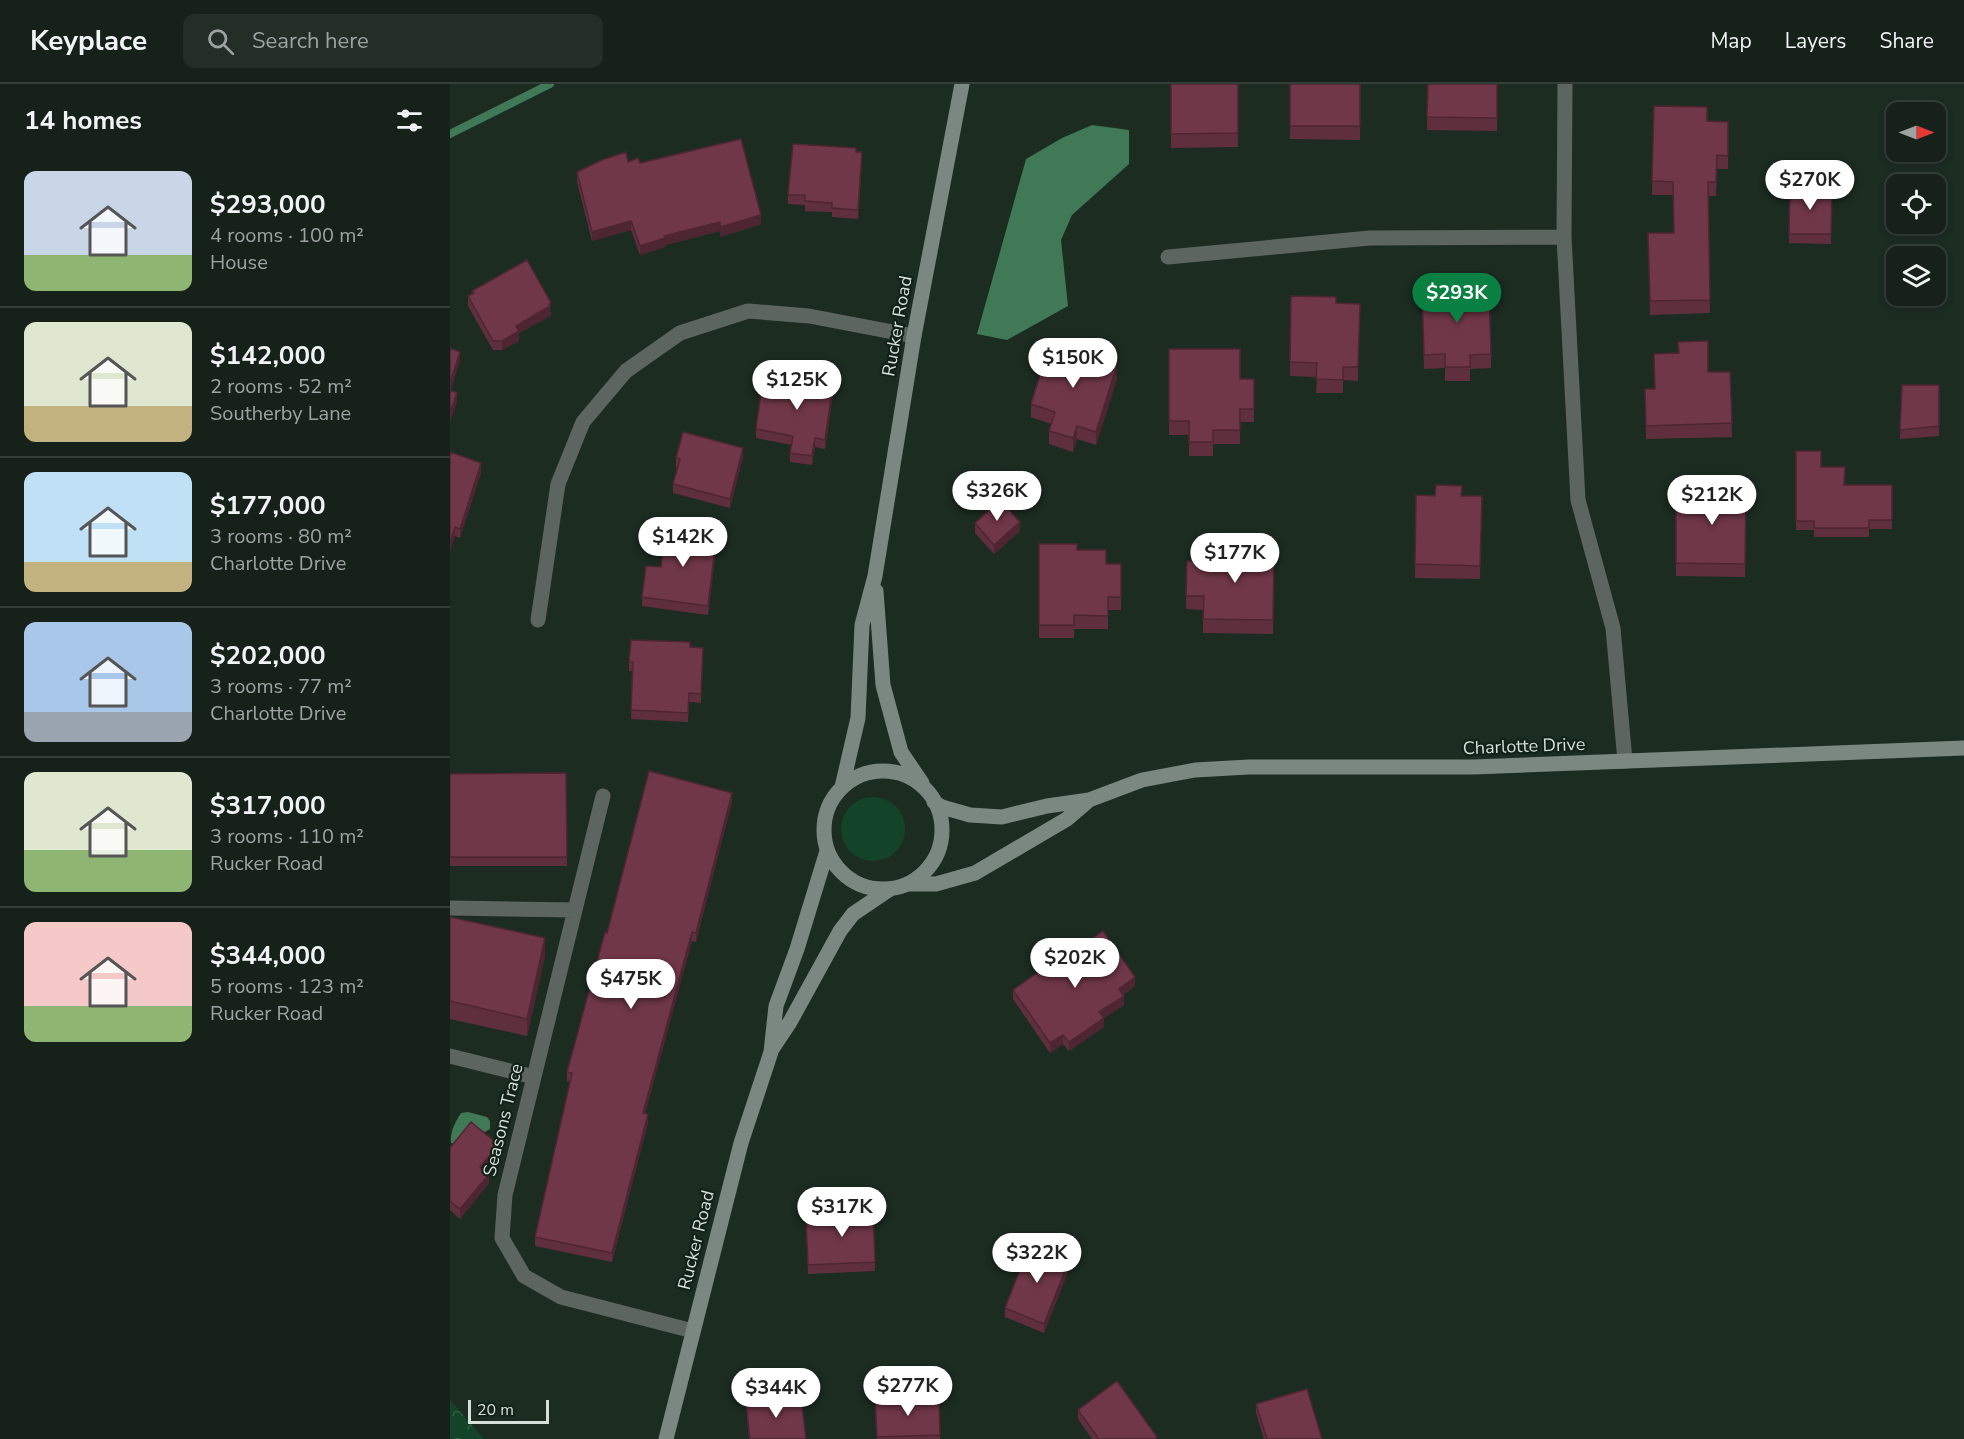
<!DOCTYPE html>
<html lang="en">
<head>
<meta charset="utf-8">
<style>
  :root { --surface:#152119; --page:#222e26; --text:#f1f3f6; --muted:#9da3a2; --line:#343e38; --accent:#0b8043 }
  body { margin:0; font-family:"Nunito Sans",sans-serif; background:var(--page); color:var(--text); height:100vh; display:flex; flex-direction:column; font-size:22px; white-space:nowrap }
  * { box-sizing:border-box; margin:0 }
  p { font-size:20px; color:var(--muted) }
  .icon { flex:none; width:33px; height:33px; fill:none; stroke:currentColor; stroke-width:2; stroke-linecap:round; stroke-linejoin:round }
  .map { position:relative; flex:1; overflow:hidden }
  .details { display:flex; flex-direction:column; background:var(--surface); width:450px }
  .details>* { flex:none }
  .needle { width:39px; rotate:90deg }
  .fabs { position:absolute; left:1436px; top:18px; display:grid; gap:12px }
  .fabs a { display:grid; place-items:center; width:60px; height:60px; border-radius:12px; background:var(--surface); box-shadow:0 3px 9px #0003,0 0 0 2px var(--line); font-size:30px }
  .scale { position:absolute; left:18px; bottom:15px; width:81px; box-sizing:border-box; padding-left:6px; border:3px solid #d6dfd8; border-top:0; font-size:16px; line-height:21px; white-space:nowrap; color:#d6dfd8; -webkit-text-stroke:4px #122218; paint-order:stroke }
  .price { position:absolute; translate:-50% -51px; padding:0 14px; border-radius:21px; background:#fff; color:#222; font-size:20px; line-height:39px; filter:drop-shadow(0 2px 3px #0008) }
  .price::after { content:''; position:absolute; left:50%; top:36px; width:18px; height:14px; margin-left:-9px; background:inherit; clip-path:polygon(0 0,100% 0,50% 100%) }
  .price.current { background:var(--accent); color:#fff }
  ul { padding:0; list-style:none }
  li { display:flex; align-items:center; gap:18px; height:150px; padding:0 24px }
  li+li { border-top:2px solid var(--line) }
  li span { display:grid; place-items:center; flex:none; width:168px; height:120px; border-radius:12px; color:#555 }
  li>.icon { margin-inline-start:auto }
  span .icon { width:72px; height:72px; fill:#fffc; stroke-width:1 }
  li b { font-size:26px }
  h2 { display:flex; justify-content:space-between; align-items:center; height:72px; padding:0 24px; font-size:26px }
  header { display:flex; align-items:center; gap:36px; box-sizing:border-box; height:84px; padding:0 30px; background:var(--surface); border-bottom:2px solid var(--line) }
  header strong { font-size:28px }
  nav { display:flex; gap:33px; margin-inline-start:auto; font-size:21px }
  .search { width:420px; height:54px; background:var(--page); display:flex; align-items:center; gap:15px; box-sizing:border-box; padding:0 21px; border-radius:12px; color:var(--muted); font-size:22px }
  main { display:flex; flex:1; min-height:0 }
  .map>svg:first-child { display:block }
  .forest { fill:url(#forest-crowns) }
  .garden { fill:#134429 }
  .water { fill:#3f7955 }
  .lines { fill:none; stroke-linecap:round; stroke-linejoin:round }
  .stream { stroke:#3f7955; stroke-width:8 }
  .street { stroke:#5d655f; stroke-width:15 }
  .secondary { stroke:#7b887f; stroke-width:15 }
  .wall { fill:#602f3e }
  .shaded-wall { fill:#4e2632 }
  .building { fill:#703748; stroke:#4e2632; stroke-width:1.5 }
  .labels { text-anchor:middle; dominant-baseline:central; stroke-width:4.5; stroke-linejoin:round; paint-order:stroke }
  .street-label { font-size:18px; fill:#d6dfd8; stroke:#122218 }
</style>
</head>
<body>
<header>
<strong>Keyplace</strong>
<div class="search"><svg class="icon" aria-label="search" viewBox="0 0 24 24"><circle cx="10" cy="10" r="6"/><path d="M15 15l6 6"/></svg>Search here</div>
<nav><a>Map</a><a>Layers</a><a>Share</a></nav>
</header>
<main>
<section class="details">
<h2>14 homes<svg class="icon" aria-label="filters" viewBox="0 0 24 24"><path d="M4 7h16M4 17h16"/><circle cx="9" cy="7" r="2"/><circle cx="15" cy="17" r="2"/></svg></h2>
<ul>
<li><span style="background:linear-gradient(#c9d6e8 70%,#8fb573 0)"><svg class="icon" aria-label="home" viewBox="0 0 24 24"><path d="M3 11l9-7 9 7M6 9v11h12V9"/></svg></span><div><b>$293,000</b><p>4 rooms · 100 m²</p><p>House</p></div></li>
<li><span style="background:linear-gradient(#dfe7d0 70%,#c2b280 0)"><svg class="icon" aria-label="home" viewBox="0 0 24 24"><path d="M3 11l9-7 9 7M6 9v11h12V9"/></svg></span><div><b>$142,000</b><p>2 rooms · 52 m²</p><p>Southerby Lane</p></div></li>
<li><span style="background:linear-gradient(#bfe0f5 75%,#c2b280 0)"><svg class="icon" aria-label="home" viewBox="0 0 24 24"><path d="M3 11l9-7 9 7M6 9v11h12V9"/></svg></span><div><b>$177,000</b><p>3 rooms · 80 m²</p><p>Charlotte Drive</p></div></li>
<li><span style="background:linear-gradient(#a9c7e8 75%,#9aa5b1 0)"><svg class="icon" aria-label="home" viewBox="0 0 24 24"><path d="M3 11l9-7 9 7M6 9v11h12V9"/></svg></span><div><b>$202,000</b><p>3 rooms · 77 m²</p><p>Charlotte Drive</p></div></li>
<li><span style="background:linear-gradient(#dfe7d0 65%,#8fb573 0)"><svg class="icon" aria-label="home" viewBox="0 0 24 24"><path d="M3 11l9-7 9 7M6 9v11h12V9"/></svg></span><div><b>$317,000</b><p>3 rooms · 110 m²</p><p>Rucker Road</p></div></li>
<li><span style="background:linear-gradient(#f6c9c9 70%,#8fb573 0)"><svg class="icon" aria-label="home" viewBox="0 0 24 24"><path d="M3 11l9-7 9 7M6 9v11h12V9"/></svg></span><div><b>$344,000</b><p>5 rooms · 123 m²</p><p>Rucker Road</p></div></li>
</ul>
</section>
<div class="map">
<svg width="1514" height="1355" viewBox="0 0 1514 1355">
  <defs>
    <pattern id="forest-crowns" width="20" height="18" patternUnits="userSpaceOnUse" patternTransform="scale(1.5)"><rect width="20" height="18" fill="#134429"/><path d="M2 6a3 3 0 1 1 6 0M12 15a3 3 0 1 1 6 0" fill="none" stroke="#355f47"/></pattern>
  </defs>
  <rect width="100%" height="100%" fill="#1c2c21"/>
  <path class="forest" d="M 0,1316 L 34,1355 L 0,1355 Z"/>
  <path class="garden" d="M391 745a32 32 0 1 1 64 0a32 32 0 1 1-64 0Z"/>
  <path class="water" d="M 642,41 L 679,46 L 679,80 L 622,131 L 611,156 L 618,222 L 557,256 L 527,250 L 576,75 L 612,54 Z
    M 18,1028 L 37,1033 L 40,1037 L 40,1045 L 35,1048 L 23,1044 L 7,1060 L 1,1059 C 0,1047 5,1039 11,1029 Z"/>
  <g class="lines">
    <path class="stream" d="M 0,50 L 100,0"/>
    <path class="street" d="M 1115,0 L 1114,153 L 1128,416 L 1163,544 L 1175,677
      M 718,173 L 920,154 L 1114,153
      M 88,536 L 108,400 L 133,338 L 176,287 L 230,249 L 298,227 L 359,232 L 464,252
      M 153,712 L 55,1111 L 52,1154 L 74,1192 L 111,1213 L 243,1247
      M 0,824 L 125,826
      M 0,972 L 84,993"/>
    <path class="secondary" d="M 426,507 L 433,601 L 451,668 L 472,699
      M374 746a59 59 0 1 1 118 0a59 59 0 1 1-118 0Z
      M 392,703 L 408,634 L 412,541 L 425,492 L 464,252 L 512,0
      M 484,718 L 492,723 L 520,731 L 552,733 L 597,722 L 639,716 L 692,696 L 745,686 L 799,683 L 1023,683 L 1514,664
      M 458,800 L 486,800 L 525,789 L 617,735 L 639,716
      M 322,965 L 340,938 L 390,847 L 403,830 L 440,805
      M 216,1355 L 291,1059 L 321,968 L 326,922 L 347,865 L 377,767"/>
  </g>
  <path class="wall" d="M 721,0 L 788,0 L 788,63 L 721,64 Z
    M 840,0 L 910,0 L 910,56 L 840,55 Z
    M 978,0 L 1047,0 L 1047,47 L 977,46 Z
    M 1204,22 L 1257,37 L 1278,38 L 1278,85 L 1267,85 L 1266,112 L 1258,112 L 1260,229 L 1200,231 L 1198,149 L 1224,149 L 1223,111 L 1202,111 Z
    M 406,68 L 412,77 L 408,135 L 382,133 L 382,128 L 355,127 L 355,121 L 338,120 L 338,111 Z
    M 178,78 L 190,79 L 311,140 L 270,153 L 270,147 L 215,161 L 215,163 L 190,171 L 181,146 L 142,157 L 127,98 L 127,88 Z
    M 1340,104 L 1382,104 L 1381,160 L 1339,159 Z
    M 22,207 L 101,228 L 100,232 L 69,249 L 69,257 L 52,266 L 43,266 L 18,222 L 18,212 L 22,210 Z
    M 886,219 L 910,220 L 908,297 L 893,296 L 893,309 L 866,309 L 867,293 L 840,292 L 840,278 Z
    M 972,219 L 1041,270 L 1041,284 L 1020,285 L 1020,297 L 995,297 L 995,284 L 974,285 Z
    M 719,265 L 790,295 L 804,295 L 804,338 L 790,338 L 790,360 L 763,360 L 763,372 L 739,372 L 739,351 L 719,351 Z
    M 1258,288 L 1280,288 L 1282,353 L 1196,355 L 1195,305 L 1205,305 Z
    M 667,295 L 646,361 L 627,355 L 623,368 L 599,360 L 599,347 L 601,340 L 581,333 L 581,320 Z
    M 1452,301 L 1489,301 L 1489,352 L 1450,355 Z
    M 354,302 L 384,303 L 375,365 L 365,363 L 362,381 L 340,378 L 340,369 L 342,361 L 306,354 L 306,345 Z
    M 1346,367 L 1371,383 L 1394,401 L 1442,401 L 1442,445 L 1419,445 L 1419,453 L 1364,453 L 1364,446 L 1346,446 Z
    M 0,368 L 31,388 L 10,454 L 5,452 Z
    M 293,373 L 280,424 L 223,409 L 223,400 L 228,384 L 226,384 L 226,374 Z
    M 1296,402 L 1295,493 L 1226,492 L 1226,420 L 1242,420 Z
    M 966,411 L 1032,412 L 1030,495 L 965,494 Z
    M 525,439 L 570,447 L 544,470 L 525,449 Z
    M 267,457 L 258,531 L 192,522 L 192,513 L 211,483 Z
    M 589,460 L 627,466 L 656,480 L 671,480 L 671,526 L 658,526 L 658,545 L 624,545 L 624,554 L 589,554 Z
    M 824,464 L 823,550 L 753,549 L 753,526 L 736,525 L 736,512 L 769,477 Z
    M 240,563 L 253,564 L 251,619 L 239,618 L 238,638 L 181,635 L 183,587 L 179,587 L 179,578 Z
    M 116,689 L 117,782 L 0,782 L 0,690 Z
    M 282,718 L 246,858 L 242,857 L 195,1029 L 198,1039 L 162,1178 L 85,1162 L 85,1153 L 120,998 L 117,997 L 117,988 L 157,849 Z
    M 0,833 L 95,872 L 77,952 L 0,935 Z
    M 631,862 L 685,902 L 673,911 L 674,921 L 654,934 L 654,943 L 619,967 L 613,960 L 600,969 L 563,915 L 563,906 Z
    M 0,1064 L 49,1070 L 35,1087 L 39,1099 L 10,1135 L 0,1126 Z
    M 423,1125 L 425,1187 L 358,1190 L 356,1136 L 385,1135 Z
    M 619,1185 L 594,1249 L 555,1233 L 555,1224 Z
    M 489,1313 L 490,1355 L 427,1355 L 425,1315 Z
    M 296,1319 L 356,1355 L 299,1355 Z
    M 806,1320 L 872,1355 L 814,1355 L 806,1329 Z
    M 628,1326 L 707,1355 L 642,1355 L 628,1335 Z"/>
  <path class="shaded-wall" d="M 311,131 L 311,140 L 270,153 L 270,147 L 215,161 L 215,163 L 190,171 L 190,162 L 214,152 L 270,138 Z
    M 181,137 L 181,146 L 142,157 L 142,148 Z
    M 101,219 L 100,232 L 69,249 L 69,257 L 52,266 L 52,257 L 66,242 Z
    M 10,268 L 10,277 L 0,308 L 0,299 Z
    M 667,281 L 667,295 L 646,361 L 646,348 Z
    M 384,293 L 384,303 L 375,365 L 375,356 Z
    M 7,309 L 7,318 L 0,338 L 0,329 Z
    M 627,342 L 627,355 L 623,368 L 623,354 Z
    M 365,354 L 365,363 L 362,381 L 362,372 Z
    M 293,364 L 293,373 L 280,424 L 280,415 Z
    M 31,379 L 31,388 L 10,454 L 10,445 Z
    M 570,438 L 570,447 L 544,470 L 544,461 Z
    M 5,443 L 5,452 L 0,468 L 0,459 Z
    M 267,447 L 267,457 L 258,531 L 258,522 Z
    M 282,709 L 282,718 L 246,858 L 246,849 Z
    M 242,848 L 242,857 L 193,1038 L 193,1029 Z
    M 95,854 L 95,872 L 77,952 L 77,935 Z
    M 685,893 L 685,902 L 669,914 L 669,905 Z
    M 674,912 L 674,921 L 654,934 L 654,943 L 619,967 L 619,958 L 649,928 Z
    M 613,951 L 613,960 L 600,969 L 600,959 Z
    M 198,1030 L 198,1039 L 162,1178 L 162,1169 Z
    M 49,1061 L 49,1070 L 30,1092 L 30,1083 Z
    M 39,1090 L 39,1099 L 10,1135 L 10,1125 Z
    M 619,1176 L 619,1185 L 594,1249 L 594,1240 Z"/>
  <path class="building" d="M 721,0 L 788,0 L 788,49 L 721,50 Z
    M 840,0 L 910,0 L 910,42 L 840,42 Z
    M 978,0 L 1047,0 L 1047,34 L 977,33 Z
    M 1204,22 L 1257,23 L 1257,37 L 1278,38 L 1278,72 L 1267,71 L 1266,98 L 1258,98 L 1260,216 L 1200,217 L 1198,149 L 1224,149 L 1223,98 L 1202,97 Z
    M 291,55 L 311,131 L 270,143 L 270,138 L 214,152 L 215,154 L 190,162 L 181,137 L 142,148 L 127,88 L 152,76 L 176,68 L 178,78 L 188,74 L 190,79 Z
    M 343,60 L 406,64 L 406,68 L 412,68 L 408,126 L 382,124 L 382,119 L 355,117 L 355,111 L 338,111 Z
    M 1340,104 L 1382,104 L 1381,150 L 1339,150 Z
    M 77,176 L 101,219 L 99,220 L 100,222 L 66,242 L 69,247 L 52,257 L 43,257 L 18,212 L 24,209 L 22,207 Z
    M 1039,204 L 1041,270 L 1020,271 L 1020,283 L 995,283 L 995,270 L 974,271 L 972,205 Z
    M 841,212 L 886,213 L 886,219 L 910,220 L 908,283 L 893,283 L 893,296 L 866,295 L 867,279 L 840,278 Z
    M 1258,257 L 1258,288 L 1280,288 L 1282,339 L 1196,342 L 1195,305 L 1205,305 L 1204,270 L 1229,269 L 1228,258 Z
    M 600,259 L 667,281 L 646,348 L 627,342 L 623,354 L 599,347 L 605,328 L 581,320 Z
    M 0,264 L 10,268 L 0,299 Z
    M 719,265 L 790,265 L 790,295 L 804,295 L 804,325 L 790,325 L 790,346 L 763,346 L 763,358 L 739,358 L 739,337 L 719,337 Z
    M 356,289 L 384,293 L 375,356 L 365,354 L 362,372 L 340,369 L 343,352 L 306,345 L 313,295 L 354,302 Z
    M 1452,301 L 1489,301 L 1489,342 L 1450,346 Z
    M 0,306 L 7,309 L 0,329 Z
    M 233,348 L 293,364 L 280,415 L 223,400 L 230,375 L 226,374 Z
    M 1346,367 L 1371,367 L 1371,383 L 1395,383 L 1394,401 L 1442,401 L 1442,436 L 1419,436 L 1419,444 L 1364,444 L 1364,437 L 1346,437 Z
    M 0,368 L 31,379 L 10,445 L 5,443 L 0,459 Z
    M 986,401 L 1012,402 L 1011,412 L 1032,412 L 1030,482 L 965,480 L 966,411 L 985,412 Z
    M 1242,401 L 1296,402 L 1295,480 L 1226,479 L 1226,420 L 1242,420 Z
    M 550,416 L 570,438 L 544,461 L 525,439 Z
    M 235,443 L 267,447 L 258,522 L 192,513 L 196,482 L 211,483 L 215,445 L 235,448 Z
    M 589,460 L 627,460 L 627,466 L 656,466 L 656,480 L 671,480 L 671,513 L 658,513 L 658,532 L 624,531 L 624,541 L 589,541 Z
    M 769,464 L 824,464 L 823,536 L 753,535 L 754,512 L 736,512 L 737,477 L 769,477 Z
    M 181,556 L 240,558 L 240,563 L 253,564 L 251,610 L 239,609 L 238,629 L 181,626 L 183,578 L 179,578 Z
    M 199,687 L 282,709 L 246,849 L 242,848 L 193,1029 L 198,1030 L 162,1169 L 85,1153 L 122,989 L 117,988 L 155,848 L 157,849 Z
    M 116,689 L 117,773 L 0,773 L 0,690 Z
    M 0,833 L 95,854 L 77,935 L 0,917 Z
    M 653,847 L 685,893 L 669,905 L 674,912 L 649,928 L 654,934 L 619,958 L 613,951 L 600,959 L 563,906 L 629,859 L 631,862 Z
    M 21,1038 L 49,1061 L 30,1083 L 39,1090 L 10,1125 L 0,1117 L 0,1064 Z
    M 385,1125 L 423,1125 L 425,1178 L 358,1181 L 356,1136 L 385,1135 Z
    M 580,1160 L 619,1176 L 594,1240 L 555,1224 Z
    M 667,1297 L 707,1353 L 704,1355 L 649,1355 L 628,1326 Z
    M 857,1305 L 872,1355 L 817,1355 L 806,1320 Z
    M 351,1313 L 356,1355 L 300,1355 L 296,1319 Z
    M 489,1313 L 490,1351 L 427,1353 L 425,1315 Z"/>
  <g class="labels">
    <g class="street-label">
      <text transform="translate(447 242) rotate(-80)">Rucker Road</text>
      <text transform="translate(1074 662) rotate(-2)">Charlotte Drive</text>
      <text transform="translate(53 1036) rotate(-76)">Seasons Trace</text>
      <text transform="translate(246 1156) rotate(-76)">Rucker Road</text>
    </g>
  </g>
</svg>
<div class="fabs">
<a><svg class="needle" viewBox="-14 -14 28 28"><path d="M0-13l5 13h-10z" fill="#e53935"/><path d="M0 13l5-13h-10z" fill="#9da3a2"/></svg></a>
<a><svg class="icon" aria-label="locate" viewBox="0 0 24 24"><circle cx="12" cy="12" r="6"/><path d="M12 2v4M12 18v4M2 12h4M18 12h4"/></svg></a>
<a><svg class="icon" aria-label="layers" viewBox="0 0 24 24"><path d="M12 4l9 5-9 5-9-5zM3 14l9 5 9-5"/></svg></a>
</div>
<div class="scale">20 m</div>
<b class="price" style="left:1360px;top:127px">$270K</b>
<b class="price current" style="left:1007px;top:240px">$293K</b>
<b class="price" style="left:623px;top:305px">$150K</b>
<b class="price" style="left:347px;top:327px">$125K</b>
<b class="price" style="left:547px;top:438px">$326K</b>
<b class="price" style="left:1262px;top:442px">$212K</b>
<b class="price" style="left:233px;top:484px">$142K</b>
<b class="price" style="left:785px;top:500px">$177K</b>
<b class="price" style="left:625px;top:905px">$202K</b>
<b class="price" style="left:181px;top:926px">$475K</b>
<b class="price" style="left:392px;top:1154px">$317K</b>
<b class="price" style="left:587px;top:1200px">$322K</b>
<b class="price" style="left:458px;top:1333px">$277K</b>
<b class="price" style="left:326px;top:1335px">$344K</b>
</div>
</main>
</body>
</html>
